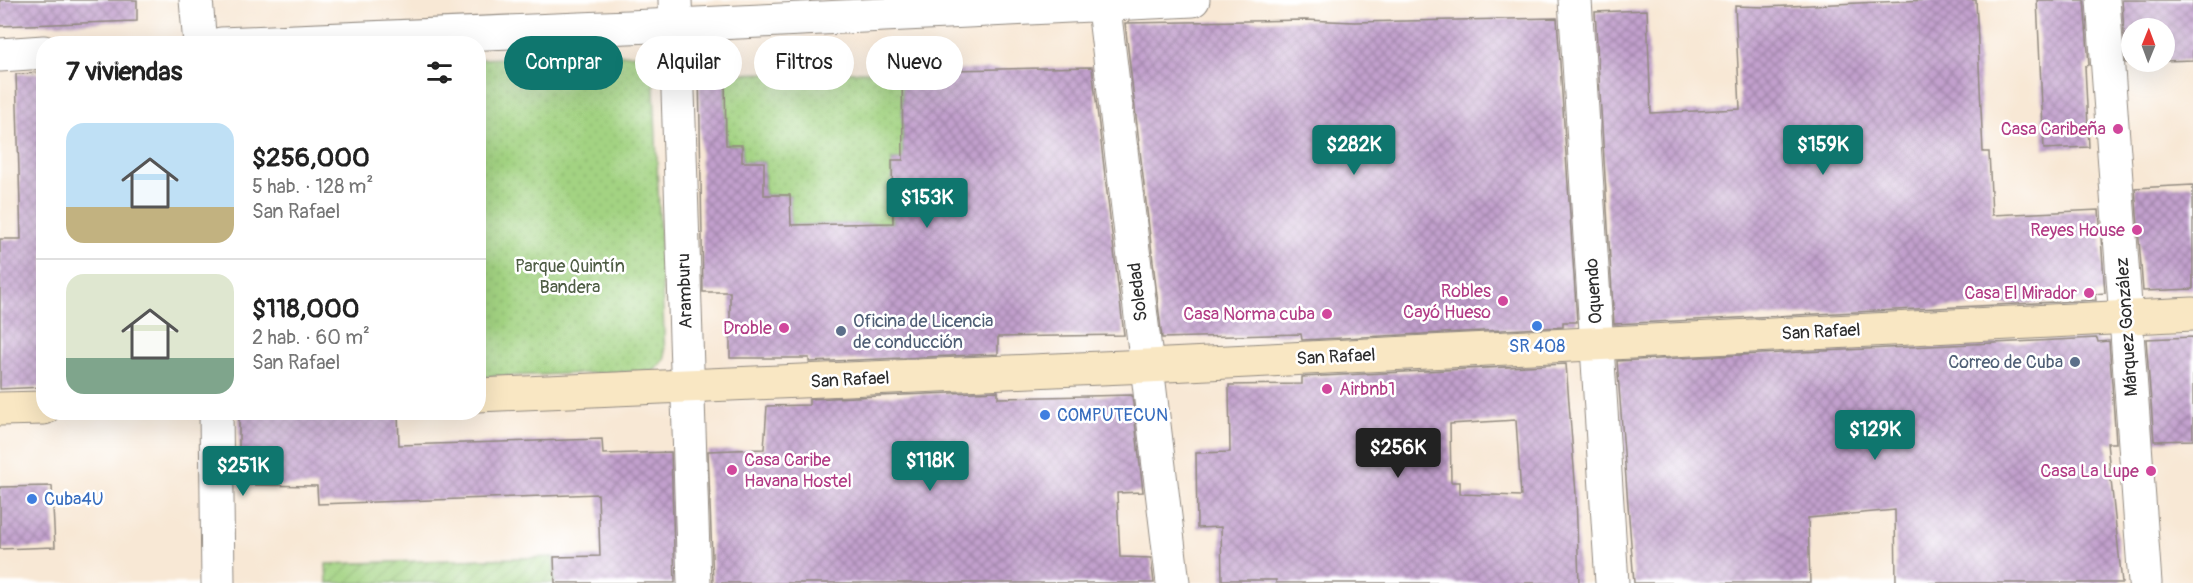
<!DOCTYPE html>
<html lang="es">
<head>
<meta charset="utf-8">
<style>
  :root { --surface:#fff; --page:#f6f6f6; --text:#222; --muted:#767676; --line:#e0e0e0; --accent:#0f766e }
  body { margin:0; font-family:Pangolin,sans-serif; background:var(--page); color:var(--text); height:100vh; display:flex; flex-direction:column; font-size:22px; white-space:nowrap }
  * { box-sizing:border-box; margin:0 }
  p { font-size:20px; color:var(--muted) }
  .icon { flex:none; width:33px; height:33px; fill:none; stroke:currentColor; stroke-width:2; stroke-linecap:round; stroke-linejoin:round }
  .map { position:relative; flex:1; overflow:hidden }
  .details { position:absolute; left:36px; top:36px; width:450px; height:384px; display:flex; flex-direction:column; background:var(--surface); border-radius:24px; box-shadow:0 6px 24px #0002 }
  .details>* { flex:none }
  .top-card { position:absolute; left:504px; top:36px; width:570px; height:54px; display:flex; gap:12px }
  .needle { width:39px; rotate:1deg }
  .fabs { position:absolute; left:2121px; top:18px; display:grid; gap:12px }
  .fabs a { display:grid; place-items:center; width:54px; height:54px; border-radius:50%; background:var(--surface); box-shadow:0 6px 24px #0002; font-size:30px }
  .price { position:absolute; translate:-50% -51px; padding:0 14px; border-radius:6px; background:var(--accent); color:#fff; font-size:20px; line-height:39px; filter:drop-shadow(0 2px 3px #0008) }
  .price::after { content:''; position:absolute; left:50%; top:36px; width:18px; height:14px; margin-left:-9px; background:inherit; clip-path:polygon(0 0,100% 0,50% 100%) }
  .price.active { background:#222; color:#fff }
  ul { padding:0; list-style:none }
  li { display:flex; align-items:center; gap:18px; height:150px; padding:0 30px }
  li+li { border-top:2px solid var(--line) }
  li span { display:grid; place-items:center; flex:none; width:168px; height:120px; border-radius:18px; color:#555 }
  li>.icon { margin-inline-start:auto }
  span .icon { width:72px; height:72px; fill:#fffc; stroke-width:1 }
  li b { font-size:26px }
  h2 { display:flex; justify-content:space-between; align-items:center; height:72px; padding:0 30px; font-size:26px }
  .pill { padding:0 21px; border-radius:27px; background:var(--surface); box-shadow:0 6px 24px #0002; font-size:21px; line-height:54px }
  .pill.active { background:var(--accent); color:#fff }
  .map>svg:first-child { display:block }
  .grass { fill:url(#grass-dots); stroke:#677f56; stroke-width:1.5 }
  .garden { fill:url(#garden-furrows); stroke:#677f56; stroke-width:1.5 }
  .building { fill:url(#building-cross-hatch); fill-rule:evenodd }
  .lines { fill:none; stroke-linecap:round; stroke-linejoin:round }
  .street-casing { stroke:#928a80; stroke-width:35 }
  .secondary-casing { stroke:#928a80; stroke-width:35 }
  .street { stroke:#fff; stroke-width:33 }
  .secondary { stroke:#f9e7c3; stroke-width:33 }
  .hotel-dot { fill:#d1479c; stroke:#fff; stroke-width:2 }
  .shop-dot { fill:#3f7fe0; stroke:#fff; stroke-width:2 }
  .service-dot { fill:#5c6f8a; stroke:#fff; stroke-width:2 }
  .labels { text-anchor:middle; dominant-baseline:central; stroke-width:5; stroke-linejoin:round; paint-order:stroke }
  .hotel-label { font-size:18px; fill:#b23c85; stroke:#fff; text-anchor:end }
  .park-label { font-size:18px; fill:#4f5d45; stroke:#fff }
  .street-label { font-size:18px; fill:#2b2b2b; stroke:#fff }
  .service-label { font-size:18px; fill:#4e5e75; stroke:#fff; text-anchor:start }
  .shop-label { font-size:18px; fill:#366cbe; stroke:#fff; text-anchor:start }
</style>
</head>
<body>
<div class="map">
<svg width="2193" height="583" viewBox="0 0 2193 583">
  <defs>
    <pattern id="grass-dots" width="8" height="8" patternUnits="userSpaceOnUse" patternTransform="scale(1.5)"><rect width="8" height="8" fill="#a3d382"/><path d="M2 2h.1M6 6h.1" fill="none" stroke="#8cb570" stroke-width="1.8" stroke-linecap="round"/></pattern>
    <pattern id="garden-furrows" width="10" height="10" patternUnits="userSpaceOnUse" patternTransform="scale(1.5)"><rect width="10" height="10" fill="#a3d382"/><path d="M-1 1l2-2M0 10L10 0M9 11l2-2" fill="none" stroke="#8cb570"/></pattern>
    <pattern id="building-cross-hatch" width="8" height="8" patternUnits="userSpaceOnUse" patternTransform="scale(1.5)"><rect width="8" height="8" fill="#c2a0cd"/><path d="M0 0l8 8M0 8l8-8" fill="none" stroke="#9e83a7"/></pattern>
  </defs>
  <rect width="100%" height="100%" fill="#fff"/>
  <filter id="ink" filterUnits="userSpaceOnUse"><feTurbulence type="fractalNoise" baseFrequency=".0167" numOctaves="2"/><feDisplacementMap in="SourceGraphic" scale="12" xChannelSelector="R" yChannelSelector="G"/><feConvolveMatrix kernelMatrix="1 2 1 2 8 2 1 2 1" color-interpolation-filters="sRGB"/></filter>
  <filter id="wash" filterUnits="userSpaceOnUse"><feTurbulence type="fractalNoise" baseFrequency=".008" numOctaves="4" result="noise"/><feDisplacementMap in="SourceGraphic" scale="24" xChannelSelector="R" yChannelSelector="G"/><feGaussianBlur stdDeviation="1.35" result="paint"/><feColorMatrix in="noise" values="0 0 0 0 0 0 0 0 0 0 0 0 0 0 0 0 0 1.4 0 .05"/><feComposite in="paint" operator="in"/></filter>
  <g filter="url(#wash)">
    <rect width="100%" height="100%" fill="#f8e8d5"/>
    <path class="grass" d="M 642,54 L 653,64 L 665,359 L 654,371 L 479,377 L 479,59 Z
      M 902,71 L 903,160 L 892,160 L 893,223 L 791,225 L 790,195 L 764,195 L 764,162 L 742,162 L 742,145 L 726,145 L 725,74 Z"/>
    <path class="garden" d="M 554,557 L 555,583 L 327,583 L 326,564 Z"/>
    <g id="blocks">
      <path class="building" d="M 0,0 L 137,0 L 137,21 L 0,26 Z
        M 1928,0 L 1976,0 L 1983,152 L 1989,152 L 1992,215 L 2099,210 L 2105,293 L 2095,294 L 2096,300 L 1614,324 L 1595,12 L 1647,10 L 1651,113 L 1740,109 L 1735,6 L 1765,7 Z
        M 2037,0 L 2084,0 L 2089,65 L 2085,66 L 2089,147 L 2044,149 Z
        M 2122,0 L 2193,0 L 2193,60 L 2164,61 L 2164,28 L 2132,28 L 2132,62 L 2161,62 L 2126,63 Z
        M 1557,18 L 1577,322 L 1563,322 L 1563,327 L 1302,340 L 1301,334 L 1162,338 L 1125,23 L 1305,20 L 1354,22 Z
        M 1092,67 L 1124,335 L 998,337 L 998,354 L 809,362 L 809,358 L 730,358 L 730,292 L 703,292 L 699,74 L 725,74 L 726,145 L 742,145 L 742,162 L 764,162 L 764,195 L 790,195 L 791,225 L 893,223 L 892,160 L 903,160 L 902,71 Z
        M 44,73 L 44,387 L 0,389 L 0,239 L 21,239 L 16,74 Z
        M 2193,185 L 2193,289 L 2143,291 L 2135,188 Z
        M 2193,337 L 2193,440 L 2154,441 L 2146,339 Z
        M 2097,338 L 2098,342 L 2109,341 L 2116,443 L 2107,443 L 2122,583 L 1896,583 L 1895,510 L 1808,518 L 1810,583 L 1634,583 L 1617,361 Z
        M 1566,364 L 1576,494 L 1579,583 L 1276,583 L 1276,580 L 1222,580 L 1221,527 L 1197,528 L 1196,453 L 1230,452 L 1229,385 L 1302,384 L 1302,377 ZM 1516,420 L 1521,496 L 1460,494 L 1460,482 L 1451,482 L 1450,424 Z
        M 998,391 L 998,398 L 1132,395 L 1143,492 L 1117,493 L 1120,557 L 1151,558 L 1154,583 L 713,583 L 708,451 L 764,449 L 767,406 L 809,405 L 809,399 Z
        M 398,412 L 399,445 L 602,439 L 603,454 L 671,452 L 675,583 L 555,583 L 554,557 L 600,556 L 598,494 L 318,504 L 317,486 L 239,485 L 239,416 Z
        M 52,486 L 55,547 L 0,549 L 0,487 Z"/>
    </g>
  </g>
  <g filter="url(#ink)">
    <use href="#blocks" fill-opacity="0" stroke="#928a80" stroke-width="1.5"/>
    <g class="lines">
      <defs>
        <path id="street" d="M 196,0 L 200,44
          M 675,0 L 694,583
          M 1103,0 L 1173,583
          M 1575,0 L 1612,583
          M 2103,0 L 2145,583
          M 221,44 L 676,25 L 1193,0
          M 0,55 L 44,52
          M 216,412 L 218,583"/>
        <path id="secondary" d="M 478,395 L 1147,366 L 2193,314
          M 0,409 L 44,408"/>
      </defs>
      <use href="#street" class="street-casing"/>
      <use href="#secondary" class="secondary-casing"/>
      <use href="#street" class="street"/>
      <use href="#secondary" class="secondary"/>
    </g>
  </g>
  <g class="hotel-dot">
    <circle cx="2118" cy="129" r="6"/>
    <circle cx="2137" cy="230" r="6"/>
    <circle cx="2089" cy="293" r="6"/>
    <circle cx="1503" cy="301" r="6"/>
    <circle cx="1327" cy="314" r="6"/>
    <circle cx="784" cy="328" r="6"/>
    <circle cx="1327" cy="389" r="6"/>
    <circle cx="732" cy="470" r="6"/>
    <circle cx="2151" cy="471" r="6"/>
  </g>
  <g class="shop-dot">
    <circle cx="1537" cy="326" r="6"/>
    <circle cx="1045" cy="415" r="6"/>
    <circle cx="32" cy="499" r="6"/>
  </g>
  <g class="service-dot">
    <circle cx="841" cy="331" r="6"/>
    <circle cx="2075" cy="362" r="6"/>
  </g>
  <g class="labels">
    <g class="hotel-label">
      <text x="2106" y="129">Casa Caribeña</text>
      <text x="2125" y="230">Reyes House</text>
      <text x="1491" y="291">Robles<tspan x="1491" dy="21">Cayó Hueso</tspan></text>
      <text x="2077" y="293">Casa El Mirador</text>
      <text x="1315" y="314">Casa Norma cuba</text>
      <text x="772" y="328">Droble</text>
      <text x="1339" y="389" text-anchor="start">Airbnb1</text>
      <text x="744" y="460" text-anchor="start">Casa Caribe<tspan x="744" dy="21">Havana Hostel</tspan></text>
      <text x="2139" y="471">Casa La Lupe</text>
    </g>
    <g class="park-label">
      <text x="570" y="266">Parque Quintín<tspan x="570" dy="21">Bandera</tspan></text>
    </g>
    <g class="street-label">
      <text transform="translate(685 291) rotate(-92)">Aramburu</text>
      <text transform="translate(1594 291) rotate(-94)">Oquendo</text>
      <text transform="translate(1138 292) rotate(-97)">Soledad</text>
      <text transform="translate(2127 327) rotate(-94)">Márquez González</text>
      <text transform="translate(1821 332) rotate(-3)">San Rafael</text>
      <text transform="translate(1336 357) rotate(-3)">San Rafael</text>
      <text transform="translate(850 380) rotate(-3)">San Rafael</text>
    </g>
    <g class="service-label">
      <text x="853" y="321">Oficina de Licencia<tspan x="853" dy="21">de conducción</tspan></text>
      <text x="2063" y="362" text-anchor="end">Correo de Cuba</text>
    </g>
    <g class="shop-label">
      <text x="1537" y="346" text-anchor="middle">SR 408</text>
      <text x="1057" y="415">COMPUTECUN</text>
      <text x="44" y="499">Cuba4U</text>
    </g>
  </g>
</svg>
<div class="fabs">
<a><svg class="needle" viewBox="-14 -14 28 28"><path d="M0-13l5 13h-10z" fill="#e53935"/><path d="M0 13l5-13h-10z" fill="#767676"/></svg></a>
</div>
<b class="price" style="left:1354px;top:176px">$282K</b>
<b class="price" style="left:1823px;top:176px">$159K</b>
<b class="price" style="left:927px;top:229px">$153K</b>
<b class="price" style="left:1875px;top:461px">$129K</b>
<b class="price active" style="left:1398px;top:479px">$256K</b>
<b class="price" style="left:930px;top:492px">$118K</b>
<b class="price" style="left:243px;top:497px">$251K</b>
<div class="top-card">
<a class="pill active">Comprar</a>
<a class="pill">Alquilar</a>
<a class="pill">Filtros</a>
<a class="pill">Nuevo</a>
</div>
<section class="details">
<h2>7 viviendas<svg class="icon" aria-label="filters" viewBox="0 0 24 24"><path d="M4 7h16M4 17h16"/><circle cx="9" cy="7" r="2"/><circle cx="15" cy="17" r="2"/></svg></h2>
<ul>
<li><span style="background:linear-gradient(#bfe0f5 70%,#c2b280 0)"><svg class="icon" aria-label="home" viewBox="0 0 24 24"><path d="M3 11l9-7 9 7M6 9v11h12V9"/></svg></span><div><b>$256,000</b><p>5 hab. · 128 m²</p><p>San Rafael</p></div></li>
<li><span style="background:linear-gradient(#dfe7d0 70%,#7fa58c 0)"><svg class="icon" aria-label="home" viewBox="0 0 24 24"><path d="M3 11l9-7 9 7M6 9v11h12V9"/></svg></span><div><b>$118,000</b><p>2 hab. · 60 m²</p><p>San Rafael</p></div></li>
</ul>
</section>
</div>
</body>
</html>
